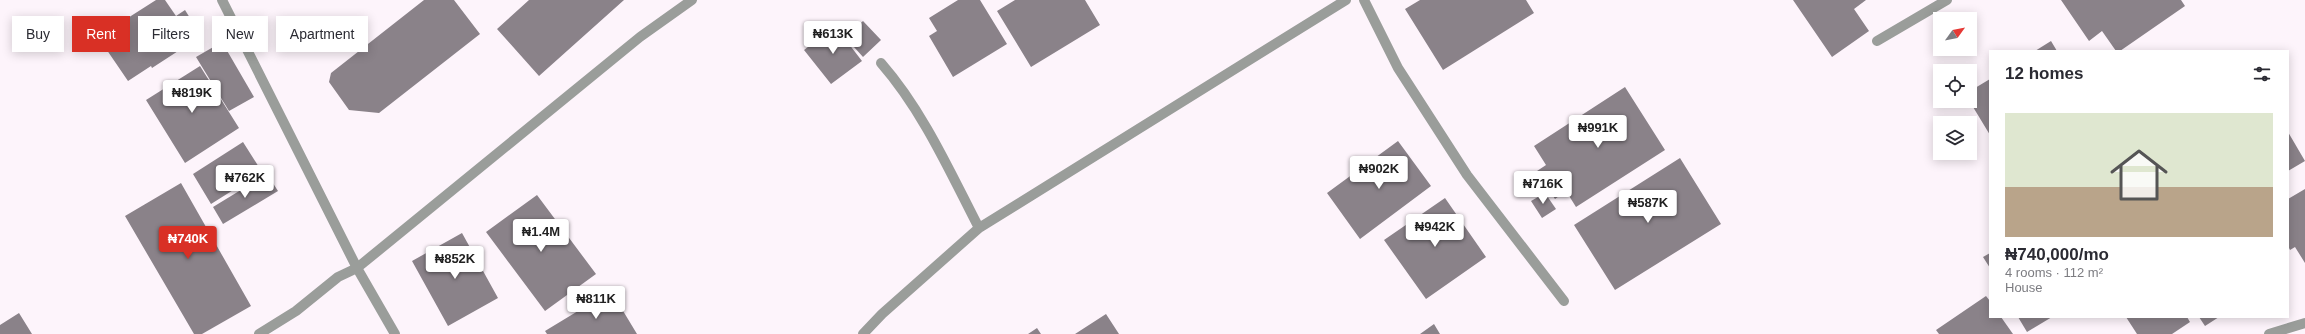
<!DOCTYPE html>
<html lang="en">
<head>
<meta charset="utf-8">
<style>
  :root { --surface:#fff; --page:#f7f7f7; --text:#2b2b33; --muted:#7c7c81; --accent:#d93025 }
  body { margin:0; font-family:Arial,sans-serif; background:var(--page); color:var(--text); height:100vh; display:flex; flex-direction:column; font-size:15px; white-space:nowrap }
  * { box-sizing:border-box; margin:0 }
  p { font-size:13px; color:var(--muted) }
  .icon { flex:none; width:22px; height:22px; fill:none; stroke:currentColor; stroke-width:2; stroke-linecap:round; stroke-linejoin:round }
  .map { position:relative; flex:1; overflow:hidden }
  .drawer { position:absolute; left:1989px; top:50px; width:300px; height:268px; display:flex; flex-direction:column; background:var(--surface); border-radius:0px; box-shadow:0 2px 10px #0003 }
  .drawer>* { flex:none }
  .banner { position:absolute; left:12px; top:16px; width:380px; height:36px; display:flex; gap:8px }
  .needle { width:26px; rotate:57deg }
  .controls { position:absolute; left:1933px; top:12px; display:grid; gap:8px }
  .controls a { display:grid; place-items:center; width:44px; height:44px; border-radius:0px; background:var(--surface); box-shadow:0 2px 10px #0003; font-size:20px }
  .price { position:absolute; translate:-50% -34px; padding:0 9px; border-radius:4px; background:#fff; color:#222; font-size:13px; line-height:26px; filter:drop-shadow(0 1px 2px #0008) }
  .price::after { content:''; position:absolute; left:50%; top:24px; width:12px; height:9px; margin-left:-6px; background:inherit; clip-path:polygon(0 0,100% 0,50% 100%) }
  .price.active { background:var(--accent); color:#fff }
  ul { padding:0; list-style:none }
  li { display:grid; align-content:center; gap:8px; height:212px; padding:0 16px }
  li span { display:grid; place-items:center; height:124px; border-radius:0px; color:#555 }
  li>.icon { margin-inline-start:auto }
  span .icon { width:72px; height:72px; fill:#fffc; stroke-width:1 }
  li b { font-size:17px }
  h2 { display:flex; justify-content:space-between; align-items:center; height:48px; padding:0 16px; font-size:17px }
  .pill { padding:0 14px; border-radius:0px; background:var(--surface); box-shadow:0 2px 10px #0003; font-size:14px; line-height:36px }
  .pill.active { background:var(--accent); color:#fff }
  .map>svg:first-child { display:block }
  .building { fill:#8a8289 }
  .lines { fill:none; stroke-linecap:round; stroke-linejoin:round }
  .street { stroke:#9a9d9a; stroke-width:10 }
</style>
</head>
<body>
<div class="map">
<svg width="2305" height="334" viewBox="0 0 2305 334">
  <rect width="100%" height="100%" fill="#fdf4fb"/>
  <path class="building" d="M 156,0 L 165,0 L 176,16 L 185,10 L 200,34 L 190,40 L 192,42 L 152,68 L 151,66 L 128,81 L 98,37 Z
    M 424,0 L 454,0 L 480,34 L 379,113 L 349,110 L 329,82 L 331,73 Z
    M 529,0 L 624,0 L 539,76 L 497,29 Z
    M 958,0 L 980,0 L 1007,44 L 953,77 L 929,36 L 937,31 L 929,18 Z
    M 1015,0 L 1085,0 L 1100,25 L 1031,67 L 997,11 Z
    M 1420,0 L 1526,0 L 1534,13 L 1443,70 L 1405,9 Z
    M 1793,0 L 1866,0 L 1854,9 L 1869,31 L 1832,57 Z
    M 2061,0 L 2181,0 L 2185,6 L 2120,51 L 2116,51 L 2102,31 L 2089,41 Z
    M 863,21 L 881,40 L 863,57 L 845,37 Z
    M 835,26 L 862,61 L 831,84 L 804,50 Z
    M 2051,41 L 2057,51 L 2035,51 Z
    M 222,42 L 254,97 L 229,111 L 196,57 Z
    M 200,66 L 239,128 L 185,163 L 146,100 Z
    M 1990,79 L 1990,135 L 1970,102 L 1970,91 Z
    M 1625,87 L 1665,150 L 1576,207 L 1566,191 L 1555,199 L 1537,171 L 1546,165 L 1534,146 Z
    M 2288,132 L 2305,161 L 2288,171 Z
    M 1398,141 L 1431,186 L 1360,239 L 1327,193 Z
    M 243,142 L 262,172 L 211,204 L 193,174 Z
    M 1680,158 L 1721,224 L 1615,290 L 1574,225 Z
    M 267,174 L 278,191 L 223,224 L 213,207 Z
    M 181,183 L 251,306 L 202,334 L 194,334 L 125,216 Z
    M 2305,189 L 2305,263 L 2295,247 L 2290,250 L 2288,246 L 2288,199 Z
    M 1545,193 L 1556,209 L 1542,218 L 1531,201 Z
    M 537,195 L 596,274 L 545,311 L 486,232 Z
    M 1445,198 L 1486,257 L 1426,299 L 1384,240 Z
    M 462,233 L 498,298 L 448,326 L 412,261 Z
    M 1990,253 L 1990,268 L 1983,257 Z
    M 611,291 L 637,334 L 547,334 L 545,331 Z
    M 1986,296 L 1990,301 L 1990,317 L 2001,317 L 2013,334 L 1939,334 L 1936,330 Z
    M 19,313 L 32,334 L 0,334 L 0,325 Z
    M 1106,314 L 1119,334 L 1075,334 Z
    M 2018,317 L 2052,317 L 2027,332 Z
    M 2126,317 L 2187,317 L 2190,322 L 2172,334 L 2137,334 Z
    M 2199,317 L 2219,317 L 2205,326 Z
    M 1434,324 L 1440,334 L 1420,334 Z
    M 1037,328 L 1041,334 L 1028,334 Z"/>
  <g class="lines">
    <path class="street" d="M 222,0 L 357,268 L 395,334
      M 1364,0 L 1398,68 L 1467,175 L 1564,301
      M 1877,41 L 1947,0
      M 881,63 C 923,111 950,172 979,228
      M 259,334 L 296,311 L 338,277 L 357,268 L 640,37 L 692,0
      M 863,334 L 882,314 L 979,228 L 1346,0
      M 2269,334 L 2305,323"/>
  </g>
</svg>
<div class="controls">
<a><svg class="needle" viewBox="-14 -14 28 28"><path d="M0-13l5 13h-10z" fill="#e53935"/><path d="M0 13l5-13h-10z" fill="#7c7c81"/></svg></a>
<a><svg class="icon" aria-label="locate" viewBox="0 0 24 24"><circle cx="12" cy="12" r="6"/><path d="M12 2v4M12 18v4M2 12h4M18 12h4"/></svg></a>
<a><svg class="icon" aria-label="layers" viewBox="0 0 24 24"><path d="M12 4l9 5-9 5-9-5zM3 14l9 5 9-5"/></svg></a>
</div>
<b class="price" style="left:833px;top:55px">₦613K</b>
<b class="price" style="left:192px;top:114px">₦819K</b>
<b class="price" style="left:1598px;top:149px">₦991K</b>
<b class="price" style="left:1379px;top:190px">₦902K</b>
<b class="price" style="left:245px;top:199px">₦762K</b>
<b class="price" style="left:1543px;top:205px">₦716K</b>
<b class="price" style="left:1648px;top:224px">₦587K</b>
<b class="price" style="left:1435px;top:248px">₦942K</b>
<b class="price" style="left:541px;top:253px">₦1.4M</b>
<b class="price active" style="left:188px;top:260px">₦740K</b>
<b class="price" style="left:455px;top:280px">₦852K</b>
<b class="price" style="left:596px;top:320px">₦811K</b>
<div class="banner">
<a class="pill">Buy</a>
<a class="pill active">Rent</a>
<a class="pill">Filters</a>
<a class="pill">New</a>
<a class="pill">Apartment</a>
</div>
<section class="drawer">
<h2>12 homes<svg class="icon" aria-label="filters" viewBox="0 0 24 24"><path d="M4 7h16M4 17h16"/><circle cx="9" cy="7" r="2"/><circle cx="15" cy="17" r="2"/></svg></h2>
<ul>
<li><span style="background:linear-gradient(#dfe7d0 60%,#b9a48a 0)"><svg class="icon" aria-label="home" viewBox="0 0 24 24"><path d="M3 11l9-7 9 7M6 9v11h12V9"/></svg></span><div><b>₦740,000/mo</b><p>4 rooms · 112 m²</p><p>House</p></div></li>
</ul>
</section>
</div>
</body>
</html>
